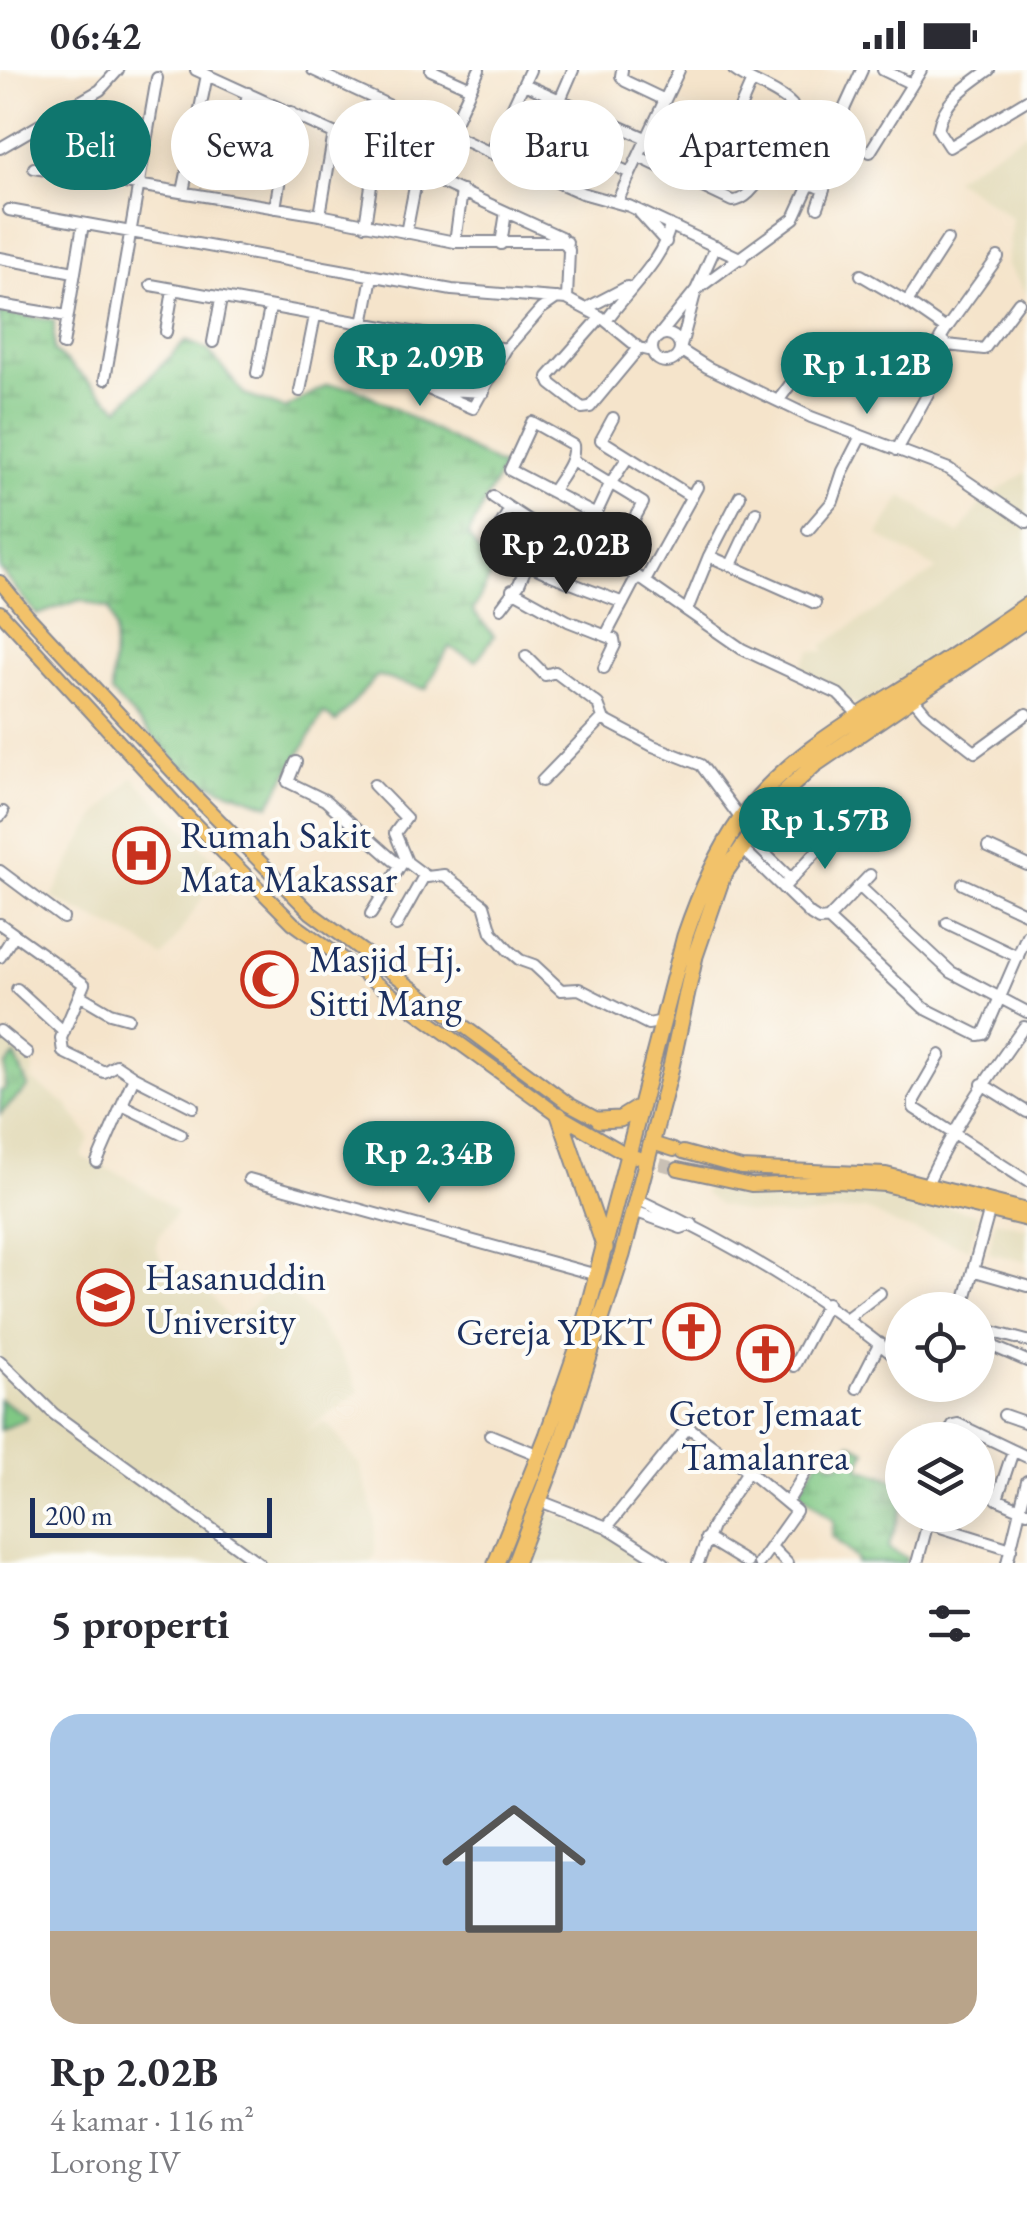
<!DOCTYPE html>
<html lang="id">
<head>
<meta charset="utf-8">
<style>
  :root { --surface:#fff; --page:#f2f2f3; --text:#2b2b33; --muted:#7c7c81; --accent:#0f766e }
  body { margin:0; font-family:"EB Garamond",serif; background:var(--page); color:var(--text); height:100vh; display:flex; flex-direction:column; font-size:38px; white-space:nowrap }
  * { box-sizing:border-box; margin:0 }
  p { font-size:32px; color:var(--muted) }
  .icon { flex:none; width:55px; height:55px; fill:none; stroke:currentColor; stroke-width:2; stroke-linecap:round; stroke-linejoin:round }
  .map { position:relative; height:1493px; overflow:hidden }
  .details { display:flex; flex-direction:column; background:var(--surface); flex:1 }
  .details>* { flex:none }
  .top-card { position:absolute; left:30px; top:30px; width:968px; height:90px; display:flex; gap:20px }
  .fabs { position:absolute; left:885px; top:1222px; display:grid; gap:20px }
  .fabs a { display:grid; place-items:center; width:110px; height:110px; border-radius:50%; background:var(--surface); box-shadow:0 5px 25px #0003; font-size:50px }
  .scale { position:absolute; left:30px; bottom:25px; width:242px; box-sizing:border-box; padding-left:10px; border:5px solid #1b2f5e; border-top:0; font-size:28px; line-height:35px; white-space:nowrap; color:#1b2f5e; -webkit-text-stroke:8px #fdfcf7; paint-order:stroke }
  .price { position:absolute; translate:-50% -85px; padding:0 22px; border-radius:35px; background:var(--accent); color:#fff; font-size:32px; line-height:65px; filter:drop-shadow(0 2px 5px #0008) }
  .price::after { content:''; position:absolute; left:50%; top:60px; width:30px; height:22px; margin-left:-15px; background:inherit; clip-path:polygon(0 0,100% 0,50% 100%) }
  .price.current { background:#222; color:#fff }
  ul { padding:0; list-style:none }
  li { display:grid; align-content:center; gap:20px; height:530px; padding:0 50px }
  li span { display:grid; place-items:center; height:310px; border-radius:30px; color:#555 }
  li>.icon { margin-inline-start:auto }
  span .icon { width:180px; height:180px; fill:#fffc; stroke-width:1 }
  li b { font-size:42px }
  h2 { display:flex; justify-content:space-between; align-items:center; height:120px; padding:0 50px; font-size:42px }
  .pill { padding:0 35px; border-radius:45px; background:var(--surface); box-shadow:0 5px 25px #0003; font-size:35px; line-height:90px }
  .pill.current { background:var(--accent); color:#fff }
  .status { display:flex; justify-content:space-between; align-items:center; height:70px; padding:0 50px; background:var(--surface); direction:ltr }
  .status svg { height:28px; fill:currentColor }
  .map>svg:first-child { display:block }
  .built { fill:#e3dbba }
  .grass { fill:url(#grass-tufts); stroke:#4e7c71; stroke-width:2.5 }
  .wetland { fill:url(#wetland-marsh); stroke:#4e7c71; stroke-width:2.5 }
  .park { fill:url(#park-dots); stroke:#4e7c71; stroke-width:2.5 }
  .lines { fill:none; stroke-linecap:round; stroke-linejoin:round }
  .major-tunnel { stroke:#c9c0b5; stroke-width:12; stroke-dasharray:12 6; stroke-linecap:butt }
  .minor-casing { stroke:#888a94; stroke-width:14 }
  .major-casing { stroke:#888a94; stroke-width:16 }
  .highway-casing { stroke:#888a94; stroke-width:19 }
  .minor { stroke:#fff; stroke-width:10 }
  .major { stroke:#f2c26a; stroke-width:12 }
  .highway { stroke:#f2c26a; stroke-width:15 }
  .labels { text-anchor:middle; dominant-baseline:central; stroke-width:8; stroke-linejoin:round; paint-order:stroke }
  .poi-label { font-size:38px; fill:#1b2f5e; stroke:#fdfcf7; text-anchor:start }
</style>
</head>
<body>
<div class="status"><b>06:42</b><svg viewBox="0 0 49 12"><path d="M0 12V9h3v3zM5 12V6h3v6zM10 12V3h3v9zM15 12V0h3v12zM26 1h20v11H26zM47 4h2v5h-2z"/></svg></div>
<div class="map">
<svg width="1027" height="1493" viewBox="0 0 1027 1493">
  <defs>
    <pattern id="grass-tufts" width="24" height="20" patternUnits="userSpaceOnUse" patternTransform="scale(2.5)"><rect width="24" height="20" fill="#80c884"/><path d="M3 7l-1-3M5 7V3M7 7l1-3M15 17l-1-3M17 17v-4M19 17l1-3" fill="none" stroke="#68a36f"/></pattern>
    <pattern id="wetland-marsh" width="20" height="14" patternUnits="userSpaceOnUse" patternTransform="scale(2.5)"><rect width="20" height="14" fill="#80c884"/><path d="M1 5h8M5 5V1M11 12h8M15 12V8" fill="none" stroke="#68a36f"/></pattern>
    <pattern id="park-dots" width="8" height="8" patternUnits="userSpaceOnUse" patternTransform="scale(2.5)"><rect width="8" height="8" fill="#80c884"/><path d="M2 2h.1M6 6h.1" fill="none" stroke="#68a36f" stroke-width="1.8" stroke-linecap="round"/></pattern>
  </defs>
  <rect width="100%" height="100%" fill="#fdfcf7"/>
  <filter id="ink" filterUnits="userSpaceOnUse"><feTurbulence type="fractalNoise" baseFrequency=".01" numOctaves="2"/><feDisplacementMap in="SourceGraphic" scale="20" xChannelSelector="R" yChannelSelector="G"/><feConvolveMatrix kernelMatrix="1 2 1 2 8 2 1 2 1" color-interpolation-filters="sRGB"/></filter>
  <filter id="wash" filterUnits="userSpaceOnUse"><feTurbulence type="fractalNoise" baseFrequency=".0048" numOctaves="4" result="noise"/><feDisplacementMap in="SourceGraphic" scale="40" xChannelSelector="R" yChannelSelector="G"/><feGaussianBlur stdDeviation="2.25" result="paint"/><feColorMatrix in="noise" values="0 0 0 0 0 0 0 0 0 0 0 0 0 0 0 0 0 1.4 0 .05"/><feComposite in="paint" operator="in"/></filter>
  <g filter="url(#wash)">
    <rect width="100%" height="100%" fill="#f5e4cb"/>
    <path class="built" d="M 1027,62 L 1027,225 L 1007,194 L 1012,148 L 954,108 Z
      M 1027,402 L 1027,521 L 860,636 L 799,600 L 811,580 L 825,582 L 823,575 L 937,499 L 878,465 L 902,426 L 959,465 L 984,429 Z
      M 133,707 L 222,798 L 163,888 L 139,870 L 52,828 L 79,774 L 100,742 Z
      M 0,963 L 33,994 L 32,1010 L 67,1035 L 89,1067 L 82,1087 L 128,1108 L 177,1142 L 159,1166 L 156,1175 L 160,1188 L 204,1216 L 232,1253 L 279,1211 L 316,1250 L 348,1296 L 359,1322 L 301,1364 L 323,1352 L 330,1356 L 360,1396 L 375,1448 L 375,1484 L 370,1493 L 0,1493 Z
      M 707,1117 L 741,1127 L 880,1121 L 978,1144 L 969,1178 L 897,1155 L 865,1139 L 798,1147 L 747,1143 L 719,1135 L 703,1123 Z
      M 995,1150 L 1027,1158 L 1027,1192 L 989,1183 Z
      M 546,1442 L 603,1462 L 658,1493 L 525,1493 Z"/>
    <path class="grass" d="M 15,986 L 28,1017 L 0,1044 L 0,1021 L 5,1020 L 5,996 Z
      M 0,1329 L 26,1346 L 26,1349 L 0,1360 Z"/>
    <path class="wetland" d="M 0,243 L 54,250 L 54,281 L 119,338 L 186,271 L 208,280 L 245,325 L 285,339 L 327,315 L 354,317 L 503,397 L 468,466 L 493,502 L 473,541 L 494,566 L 476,591 L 449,577 L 426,619 L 377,606 L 336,652 L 324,643 L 269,735 L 192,708 L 111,623 L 115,561 L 109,539 L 80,530 L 37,545 L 0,499 Z
      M 851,1373 L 866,1381 L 859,1398 L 902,1412 L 902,1438 L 888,1478 L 907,1488 L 905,1493 L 857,1493 L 857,1489 L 832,1466 L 834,1451 L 799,1421 L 819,1388 L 838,1395 Z"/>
    <path class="park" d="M 251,36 L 288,49 L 281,90 L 242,85 Z"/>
  </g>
  <g filter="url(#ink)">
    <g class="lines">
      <path class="major-tunnel" d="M 645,1099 L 653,1092 L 678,1099"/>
      <defs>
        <path id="minor" d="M 196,0 L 561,167 L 569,180 L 567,229
          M 313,0 L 491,83 L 582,123 L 629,136 L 742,189
          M 431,0 L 471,18
          M 622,0 L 621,6 L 625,11 L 665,30
          M 862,0 L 794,148 L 696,220 L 680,280 L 707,297 L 811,347 L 949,399 L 1027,452
          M 883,0 L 912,14
          M 989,0 C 965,17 944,30 938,60 L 949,77 L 1027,30
          M 524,14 L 648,69
          M 560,30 L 573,0
          M 508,46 L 630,103
          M 450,63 L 479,0
          M 0,78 L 100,20 L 118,0
          M 870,82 L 921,0
          M 491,83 L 530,0
          M 217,85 L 282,95
          M 639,87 L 732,131 C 760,132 784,59 792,35 C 778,20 751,13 734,0
          M 236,88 L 248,23
          M 767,94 L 824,120 L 818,137
          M 34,98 L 320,145 L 455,172 L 567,172
          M 91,107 L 103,42
          M 705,118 L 751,13
          M 183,122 L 207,5
          M 617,132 L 679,0
          M 275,138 L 291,42
          M 9,140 L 452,220 L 567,229 L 601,247 L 639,278 L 652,281
          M 640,143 L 666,172
          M 320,145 L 334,63
          M 365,155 L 376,83
          M 406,163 L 418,101
          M 455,172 L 462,121
          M 501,174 L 506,142
          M 0,188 L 74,202
          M 861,205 L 907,232
          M 151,215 L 506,279
          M 0,235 L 67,246
          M 587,238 L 627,217
          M 601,247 L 548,307 L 551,314 L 582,338 L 590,337 L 639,278
          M 606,251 C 627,221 664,190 670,155
          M 946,259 L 998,187
          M 166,262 L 173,220
          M 410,263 L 405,299 L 407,310 L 473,338 L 506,279 L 541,239 L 557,228
          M652 278a14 14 0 1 1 28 0a14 14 0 1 1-28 0Z
          M 658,267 L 696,220 L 716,176
          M 213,272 L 221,229
          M 63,275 L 83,154
          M 947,275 L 984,279 L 1019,232
          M 257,303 L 270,238
          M 354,303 L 372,206
          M 105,309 L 157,8
          M 430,319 L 484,322
          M 300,321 L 315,246
          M 778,331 L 803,297
          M 613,348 L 601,370 L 692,427
          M 897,380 L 937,307 L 947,275 L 940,269 L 946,259 L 907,232 L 947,170
          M 572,390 L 643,433 L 611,491
          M 552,422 C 561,407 575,392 573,375 L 532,352 L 510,400 L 596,445
          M 493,427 L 528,450 L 637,506 L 742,579 L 838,624 L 858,644
          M 510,439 L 494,466 C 507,494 592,520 623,533
          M 808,460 L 833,431 L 843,401 L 861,366
          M 581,476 L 610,414 L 628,387
          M 709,486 L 815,533
          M 731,495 L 756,442
          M 645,511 L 697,417
          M 512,520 L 568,551 L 614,569 L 615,575 L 604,598
          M 501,538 L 519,514 L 528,493
          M 687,540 L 709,486 L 740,426
          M 606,565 L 637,506
          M 526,586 L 545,605 L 555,602 L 598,634 L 604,650 L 653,676 L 701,695 L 741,749
          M 912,627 L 926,644 L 975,682 L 1027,644
          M 296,692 L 288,712 L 325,730 L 393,790 L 401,795 L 405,789
          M 542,711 L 603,648
          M 374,715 L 406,748 L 395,763 L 407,792 L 427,807 L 444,805 L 484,835 L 492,862 L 508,880 L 520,890 L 534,895 L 561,920 L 579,919 L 648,954 L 663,951
          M 0,746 L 3,742
          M 748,767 L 791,809
          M 741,777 L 811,845 L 819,850 L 828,849 L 924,938 L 978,965 L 984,964 L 1027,865
          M 988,777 L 1027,795
          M 0,801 L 63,848
          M 963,814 L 1027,844
          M 859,816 L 951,902 L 1027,942
          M 783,818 L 829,768
          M 371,844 L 401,795
          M 828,849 L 870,805
          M 947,853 L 1018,887
          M 0,854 L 84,914 L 61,968 L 63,982 L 104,1002 L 116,995 L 134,1007 L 97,1092
          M 396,856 L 424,806
          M 0,887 L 14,865
          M 17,919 L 64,962
          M 81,926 L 110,943 L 128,948
          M 0,961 L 27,983
          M 940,985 L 914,1030 L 914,1038 L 1027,1111
          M 134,1007 L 193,1037
          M 982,1014 L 1027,1042
          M 122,1035 L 181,1064
          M 249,1109 L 597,1205
          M 927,1114 C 954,1057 987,1008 1024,957 L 1027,958
          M 637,1129 C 733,1174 820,1225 902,1292
          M 634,1141 L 681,1158 L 692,1154
          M 975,1201 L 1027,1216
          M 962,1240 L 991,1135
          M 847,1248 L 880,1223
          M 978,1258 L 1027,1271
          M 978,1270 L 1027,1291
          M 0,1291 L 54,1344 L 259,1493
          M 794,1296 L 827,1233
          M 857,1318 L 880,1273
          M 1004,1345 L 1027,1353
          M 490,1365 L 539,1385
          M 957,1370 L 950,1362 L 953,1355 L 958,1354 L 1027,1387
          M 1013,1381 L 997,1429 L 1027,1442
          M 748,1401 L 796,1441 L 759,1493
          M 540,1431 L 607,1457 L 664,1493
          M 787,1433 L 806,1401
          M 607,1457 L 688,1357 L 748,1401 L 712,1457 L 698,1493
          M 706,1468 L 747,1493
          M 771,1477 L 787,1493
          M 917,1493 L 927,1456 L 931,1454 L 1011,1479
          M 1007,1493 L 1027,1411"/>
        <path id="major" d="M 0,512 L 28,546 L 198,729 L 311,843 L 569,1034 L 599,1050
          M 0,542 L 188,747 L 293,853 L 559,1045 L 628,1085 L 648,1090
          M 652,1073 L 674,1080
          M 683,1082 L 741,1098 L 886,1104 L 1027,1140
          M 678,1099 L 751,1115 L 838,1112 L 885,1115 L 1027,1150"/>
        <path id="highway" d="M 559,1045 L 605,1178
          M 599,1050 L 620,1049 L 641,1036
          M 496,1493 L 547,1366 L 578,1277 L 685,866 C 699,825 716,785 741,749 C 778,696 839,658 894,624 C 939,597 983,565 1027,535
          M 515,1493 L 561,1373 L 622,1185 L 669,1006 L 695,886 L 723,805 L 777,729 L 814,695 L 1027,549"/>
      </defs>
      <use href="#minor" class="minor-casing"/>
      <use href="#major" class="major-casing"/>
      <use href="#highway" class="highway-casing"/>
      <use href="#minor" class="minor"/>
      <use href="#major" class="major"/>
      <use href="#highway" class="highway"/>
    </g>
  </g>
  <defs>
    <symbol id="hospital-ring" viewBox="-11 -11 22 22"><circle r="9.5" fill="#fdfcf7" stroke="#c8321e" stroke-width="1.5"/><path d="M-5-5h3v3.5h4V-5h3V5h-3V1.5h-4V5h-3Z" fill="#c8321e"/></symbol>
    <symbol id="mosque-ring" viewBox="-11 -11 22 22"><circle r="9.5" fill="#fdfcf7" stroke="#c8321e" stroke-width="1.5"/><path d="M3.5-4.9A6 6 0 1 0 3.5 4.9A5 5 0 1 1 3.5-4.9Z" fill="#c8321e"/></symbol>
    <symbol id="university-ring" viewBox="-11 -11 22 22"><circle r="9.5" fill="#fdfcf7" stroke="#c8321e" stroke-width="1.5"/><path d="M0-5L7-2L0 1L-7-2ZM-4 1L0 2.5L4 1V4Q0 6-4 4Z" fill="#c8321e"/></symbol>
    <symbol id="church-ring" viewBox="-11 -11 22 22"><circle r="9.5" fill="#fdfcf7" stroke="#c8321e" stroke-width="1.5"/><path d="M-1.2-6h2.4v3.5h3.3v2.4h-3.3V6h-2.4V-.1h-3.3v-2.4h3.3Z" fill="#c8321e"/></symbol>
  </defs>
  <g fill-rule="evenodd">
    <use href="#hospital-ring" x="110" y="754" width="63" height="63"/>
    <use href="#mosque-ring" x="238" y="878" width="63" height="63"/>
    <use href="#university-ring" x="74" y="1196" width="63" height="63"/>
    <use href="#church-ring" x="660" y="1230" width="63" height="63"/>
    <use href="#church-ring" x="734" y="1252" width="63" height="63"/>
  </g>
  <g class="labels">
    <g class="poi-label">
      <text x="180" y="764">Rumah Sakit<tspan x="180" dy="44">Mata Makassar</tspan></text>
      <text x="309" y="888">Masjid Hj.<tspan x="309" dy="44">Sitti Mang</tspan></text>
      <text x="145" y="1206">Hasanuddin<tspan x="145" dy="44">University</tspan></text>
      <text x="652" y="1261" text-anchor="end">Gereja YPKT</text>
      <text x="765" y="1342" text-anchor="middle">Getor Jemaat<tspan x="765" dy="44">Tamalanrea</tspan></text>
    </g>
  </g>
</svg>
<div class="fabs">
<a><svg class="icon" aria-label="locate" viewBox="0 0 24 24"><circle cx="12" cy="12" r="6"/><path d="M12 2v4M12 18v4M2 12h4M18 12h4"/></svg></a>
<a><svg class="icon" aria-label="layers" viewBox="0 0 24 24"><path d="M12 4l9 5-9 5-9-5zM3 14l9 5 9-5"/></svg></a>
</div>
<div class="scale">200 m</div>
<b class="price" style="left:420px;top:339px">Rp 2.09B</b>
<b class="price" style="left:867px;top:347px">Rp 1.12B</b>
<b class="price current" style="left:566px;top:527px">Rp 2.02B</b>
<b class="price" style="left:825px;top:802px">Rp 1.57B</b>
<b class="price" style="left:429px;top:1136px">Rp 2.34B</b>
<div class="top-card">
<a class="pill current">Beli</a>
<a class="pill">Sewa</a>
<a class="pill">Filter</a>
<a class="pill">Baru</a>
<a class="pill">Apartemen</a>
</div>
</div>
<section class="details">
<h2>5 properti<svg class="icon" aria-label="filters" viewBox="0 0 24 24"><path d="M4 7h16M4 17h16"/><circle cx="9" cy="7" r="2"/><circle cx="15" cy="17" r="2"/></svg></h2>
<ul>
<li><span style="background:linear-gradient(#a9c7e8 70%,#b9a48a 0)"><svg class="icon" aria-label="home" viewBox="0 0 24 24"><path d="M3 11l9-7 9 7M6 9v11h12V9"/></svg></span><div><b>Rp 2.02B</b><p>4 kamar · 116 m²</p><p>Lorong IV</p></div></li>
</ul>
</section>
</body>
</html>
